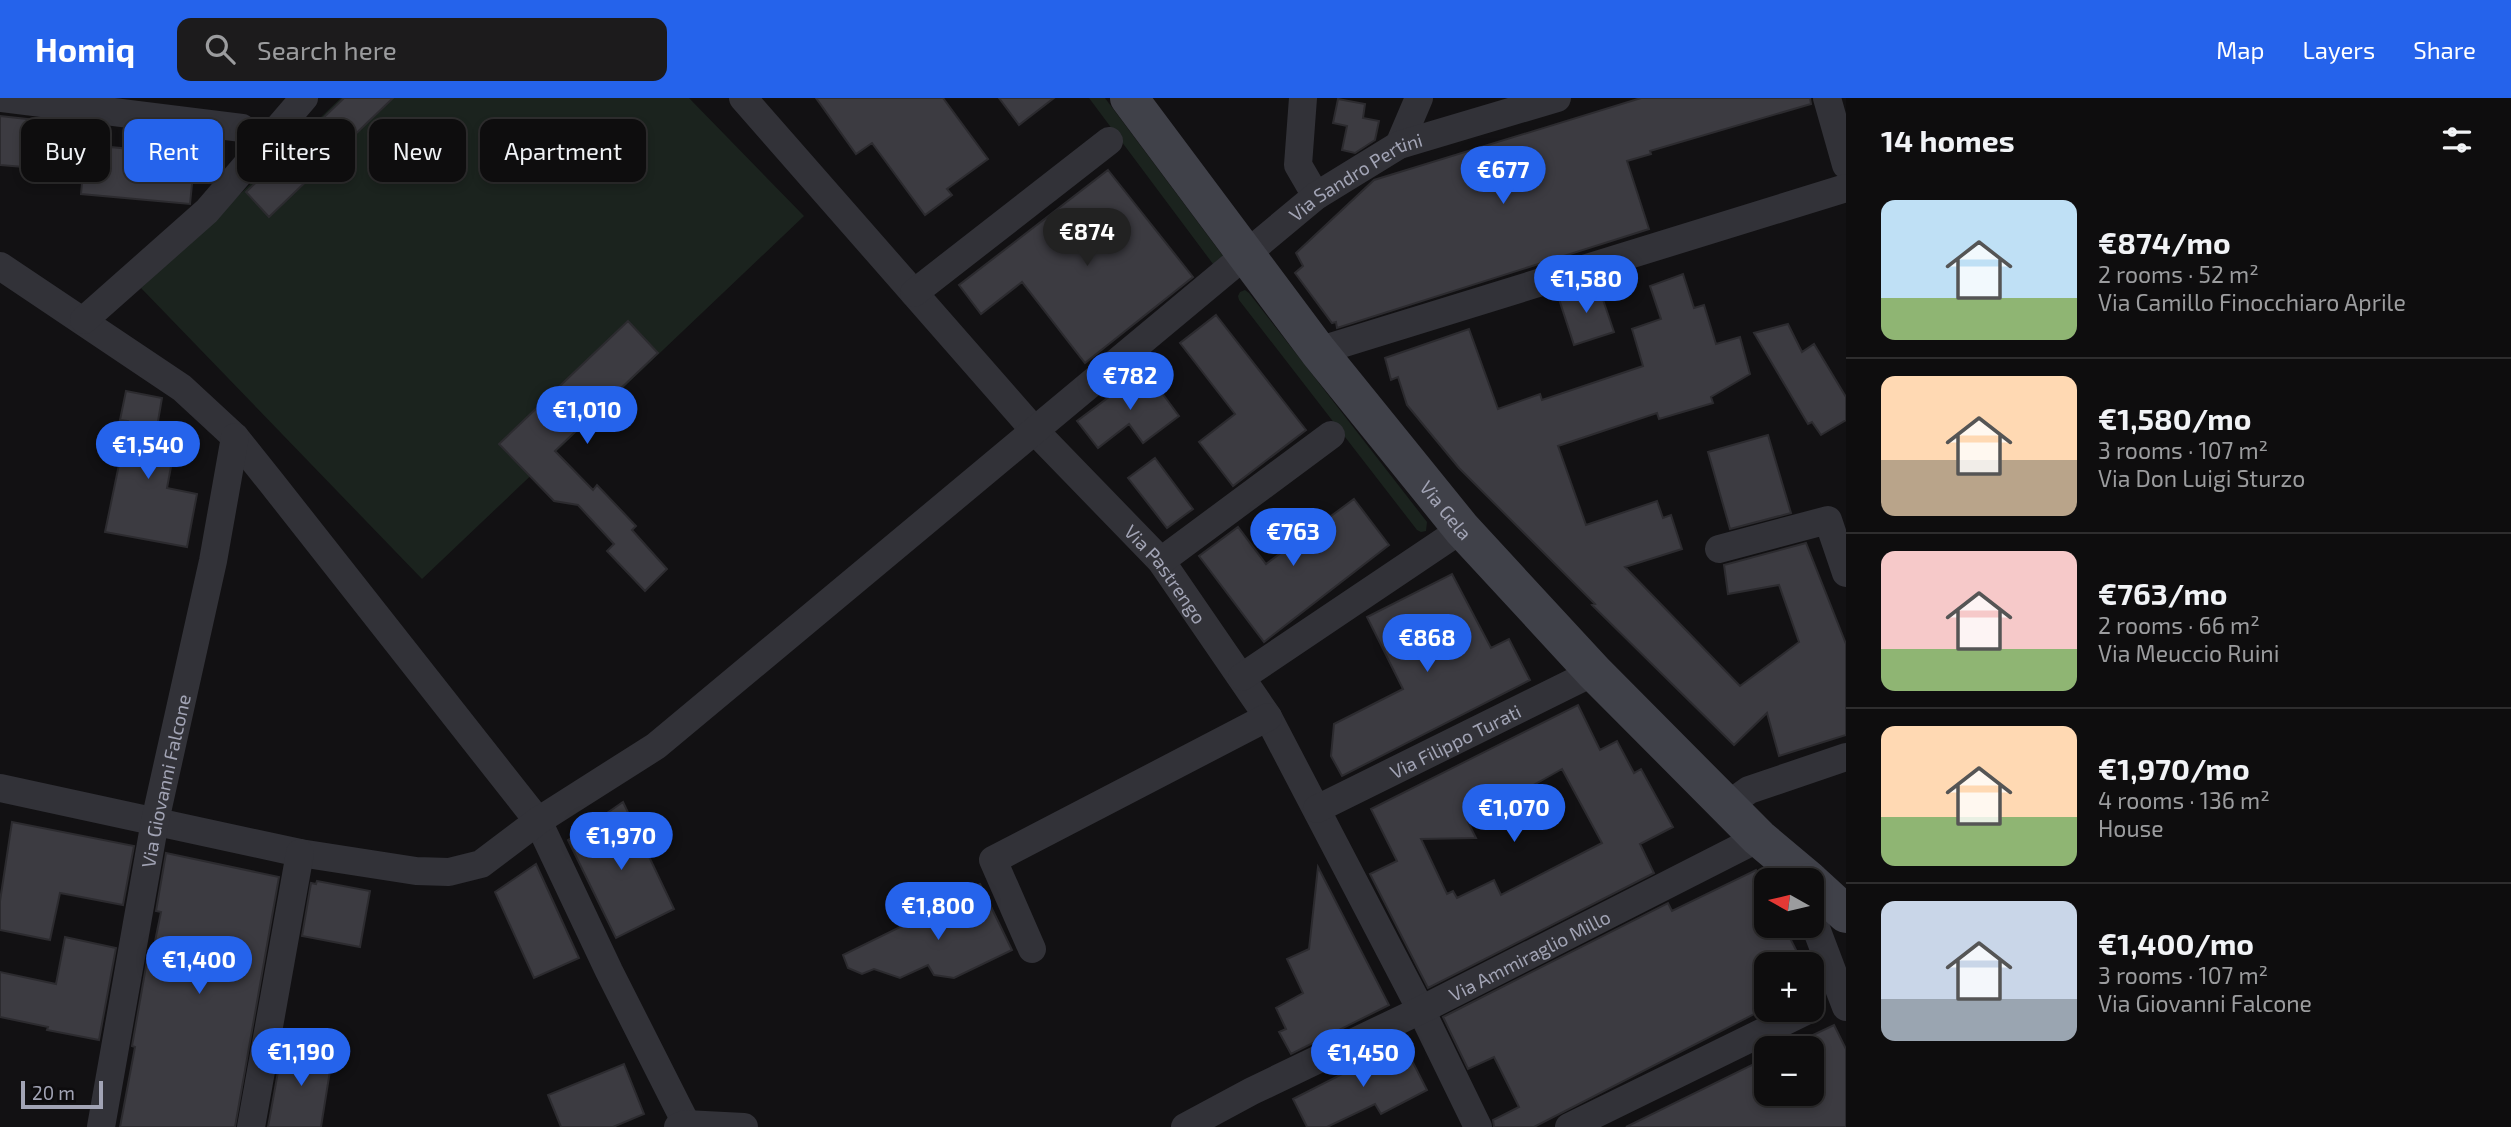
<!DOCTYPE html>
<html lang="en">
<head>
<meta charset="utf-8">
<style>
  :root { --surface:#0e0d0e; --page:#1c1b1c; --text:#f1f3f6; --muted:#9b9c9e; --line:#2e2d2e; --accent:#2563eb }
  body { margin:0; font-family:"Exo 2",sans-serif; background:var(--page); color:var(--text); height:100vh; display:flex; flex-direction:column; font-size:26px; white-space:nowrap }
  * { box-sizing:border-box; margin:0 }
  p { font-size:23px; color:var(--muted) }
  .icon { flex:none; width:38px; height:38px; fill:none; stroke:currentColor; stroke-width:2; stroke-linecap:round; stroke-linejoin:round }
  .map { position:relative; flex:1; overflow:hidden }
  .sheet { display:flex; flex-direction:column; background:var(--surface); width:665px }
  .sheet>* { flex:none }
  .hud { position:absolute; left:21px; top:21px; width:665px; height:63px; display:flex; gap:14px }
  .needle { width:46px; rotate:278deg }
  .fabs { position:absolute; left:1754px; top:770px; display:grid; gap:14px }
  .fabs a { display:grid; place-items:center; width:70px; height:70px; border-radius:14px; background:var(--surface); box-shadow:0 4px 10px #0003,0 0 0 2px var(--line); font-size:35px }
  .scale { position:absolute; left:21px; bottom:18px; width:82px; box-sizing:border-box; padding-left:7px; border:4px solid #a2a4b5; border-top:0; font-size:19px; line-height:24px; white-space:nowrap; color:#a2a4b5; -webkit-text-stroke:5px #0d0c0e; paint-order:stroke }
  .price { position:absolute; translate:-50% -60px; padding:0 16px; border-radius:24px; background:var(--accent); color:#fff; font-size:23px; line-height:46px; filter:drop-shadow(0 2px 4px #0008) }
  .price::after { content:''; position:absolute; left:50%; top:42px; width:21px; height:16px; margin-left:-10px; background:inherit; clip-path:polygon(0 0,100% 0,50% 100%) }
  .price.on { background:#222; color:#fff }
  ul { padding:0; list-style:none }
  li { display:flex; align-items:center; gap:21px; height:175px; padding:0 35px }
  li+li { border-top:2px solid var(--line) }
  li span { display:grid; place-items:center; flex:none; width:196px; height:140px; border-radius:14px; color:#555 }
  li>.icon { margin-inline-start:auto }
  span .icon { width:84px; height:84px; fill:#fffc; stroke-width:1 }
  li b { font-size:30px }
  h2 { display:flex; justify-content:space-between; align-items:center; height:84px; padding:0 35px; font-size:30px }
  .chip { padding:0 24px; border-radius:14px; background:var(--surface); box-shadow:0 4px 10px #0003,0 0 0 2px var(--line); font-size:24px; line-height:63px }
  .chip.on { background:var(--accent); color:#fff }
  header { display:flex; align-items:center; gap:42px; box-sizing:border-box; height:98px; padding:0 35px; background:var(--accent); color:#fff }
  header strong { font-size:33px }
  nav { display:flex; gap:38px; margin-inline-start:auto; font-size:24px }
  .search { width:490px; height:63px; background:var(--page); display:flex; align-items:center; gap:18px; box-sizing:border-box; padding:0 24px; border-radius:14px; color:var(--muted); font-size:26px }
  main { display:flex; flex:1; min-height:0 }
  .map>svg:first-child { display:block }
  .green { fill:#1b231e }
  .building { fill:#3c3b41; stroke:#2c2b2f; stroke-width:2; fill-rule:evenodd }
  .lines { fill:none; stroke-linecap:round; stroke-linejoin:round }
  .street { stroke:#323238; stroke-width:28 }
  .secondary { stroke:#404149; stroke-width:38 }
  .labels { text-anchor:middle; dominant-baseline:central; stroke-width:5; stroke-linejoin:round; paint-order:stroke }
  .street-label { font-size:19px; fill:#a2a4b5; stroke:#0d0c0e }
</style>
</head>
<body>
<header>
<strong>Homiq</strong>
<div class="search"><svg class="icon" aria-label="search" viewBox="0 0 24 24"><circle cx="10" cy="10" r="6"/><path d="M15 15l6 6"/></svg>Search here</div>
<nav><a>Map</a><a>Layers</a><a>Share</a></nav>
</header>
<main>
<div class="map">
<svg width="1846" height="1029" viewBox="0 0 1846 1029">
  <rect width="100%" height="100%" fill="#121113"/>
  <path class="green" d="M 341,0 L 689,0 L 804,118 L 422,481 L 141,190 Z
    M 1089,0 L 1105,0 L 1223,158 L 1213,166 Z
    M 1245,192 L 1249,195 L 1427,424 L 1426,433 L 1421,434 L 1417,432 L 1239,202 L 1238,198 L 1240,194 Z"/>
  <path class="building" d="M 344,0 L 393,0 L 269,119 L 246,94 Z
    M 816,0 L 943,0 L 988,61 L 947,91 L 952,97 L 925,117 L 872,45 L 856,56 Z
    M 999,0 L 1054,0 L 1019,27 Z
    M 1641,0 L 1810,0 L 1811,6 L 1650,53 L 1651,56 L 1627,63 L 1649,131 L 1337,230 L 1336,224 L 1332,225 L 1295,175 L 1303,168 L 1296,155 L 1374,82 Z
    M 1338,1 L 1365,6 L 1363,20 L 1379,23 L 1375,42 L 1355,55 L 1342,52 L 1347,28 L 1333,25 Z
    M 0,18 L 90,28 L 89,47 L 195,57 L 190,106 L 81,96 L 83,74 L 0,67 Z
    M 1108,72 L 1193,179 L 1085,265 L 1022,184 L 981,216 L 959,187 Z
    M 1683,176 L 1694,210 L 1704,207 L 1716,246 L 1740,239 L 1750,276 L 1711,299 L 1713,305 L 1659,321 L 1657,315 L 1558,348 L 1586,427 L 1657,403 L 1663,420 L 1671,417 L 1682,451 L 1625,469 L 1740,588 L 1799,544 L 1779,487 L 1728,496 L 1724,467 L 1806,445 L 1846,546 L 1846,637 L 1779,658 L 1767,615 L 1734,647 L 1592,507 L 1595,506 L 1459,370 L 1407,307 L 1398,279 L 1391,282 L 1385,260 L 1469,231 L 1498,311 L 1540,296 L 1542,302 L 1643,268 L 1632,231 L 1661,221 L 1650,188 Z
    M 1598,187 L 1614,234 L 1574,247 L 1559,201 Z
    M 1216,217 L 1306,332 L 1233,388 L 1199,344 L 1235,316 L 1180,245 Z
    M 628,223 L 658,255 L 555,353 L 593,392 L 597,387 L 636,428 L 632,432 L 667,471 L 645,493 L 607,453 L 614,446 L 578,407 L 554,403 L 499,346 Z
    M 1788,226 L 1802,254 L 1814,246 L 1846,299 L 1846,322 L 1821,337 L 1812,324 L 1808,326 L 1754,235 Z
    M 1145,272 L 1179,318 L 1143,345 L 1129,326 L 1098,350 L 1077,323 Z
    M 126,293 L 162,300 L 157,329 L 167,331 L 162,356 L 173,358 L 167,390 L 197,396 L 187,449 L 105,434 L 128,323 L 120,322 Z
    M 1768,337 L 1791,415 L 1730,431 L 1708,354 Z
    M 1155,360 L 1193,411 L 1167,430 L 1128,380 Z
    M 1354,401 L 1389,447 L 1264,544 L 1199,458 L 1238,429 L 1266,466 Z
    M 1452,476 L 1491,550 L 1509,541 L 1530,582 L 1342,678 L 1331,658 L 1334,626 L 1403,591 L 1367,519 Z
    M 1578,607 L 1600,652 L 1617,643 L 1634,675 L 1641,671 L 1673,729 L 1640,746 L 1654,775 L 1428,890 L 1370,776 L 1397,763 L 1371,711 ZM 1562,671 L 1602,745 L 1501,797 L 1494,782 L 1457,800 L 1453,793 L 1447,796 L 1421,741 L 1476,740 L 1468,724 Z
    M 623,704 L 674,811 L 616,840 L 568,742 Z
    M 12,724 L 134,748 L 123,807 L 60,795 L 50,842 L 0,832 L 0,803 Z
    M 166,755 L 279,779 L 235,1029 L 120,1029 L 135,949 L 132,948 L 148,857 L 152,858 L 161,814 L 156,813 Z
    M 536,766 L 579,860 L 534,880 L 495,794 Z
    M 1318,769 L 1389,907 L 1291,956 L 1279,934 L 1286,931 L 1276,910 L 1303,895 L 1287,861 L 1309,851 Z
    M 1756,772 L 1766,791 L 1766,828 L 1784,828 L 1803,866 L 1766,866 L 1766,910 L 1534,1029 L 1494,1029 L 1493,1022 L 1519,1009 L 1494,959 L 1468,971 L 1443,919 L 1668,805 L 1672,813 Z
    M 317,783 L 370,793 L 360,849 L 302,838 L 311,785 L 316,786 Z
    M 980,786 L 1012,852 L 954,880 L 934,877 L 928,867 L 900,880 L 874,871 L 862,876 L 848,870 L 843,857 L 908,825 L 910,829 L 953,811 L 949,802 Z
    M 65,839 L 116,850 L 99,942 L 47,932 L 48,929 L 0,919 L 0,874 L 56,886 Z
    M 1834,927 L 1846,951 L 1846,1029 L 1626,1029 L 1766,960 L 1766,996 L 1811,996 L 1811,938 Z
    M 1403,945 L 1427,992 L 1381,1016 L 1375,1006 L 1327,1029 L 1307,1029 L 1293,1001 Z
    M 283,946 L 333,954 L 321,1029 L 268,1029 Z
    M 624,966 L 644,1016 L 613,1029 L 561,1029 L 548,997 Z"/>
  <g class="lines">
    <g class="street">
      <path d="M 2,0 L 242,30"/>
      <path id="s1" d="M 743,0 L 1034,332 L 1161,463 L 1268,619 L 1421,912 L 1478,1029"/>
      <path d="M 1303,0 L 1298,67 L 1316,98"/>
      <path d="M 1827,0 L 1846,67"/>
      <path d="M 1399,47 L 1419,0"/>
      <path d="M 0,168 L 182,290 L 235,339 L 271,384 L 538,723 L 609,873 L 688,1029"/>
      <path d="M 914,195 L 1109,43"/>
      <path d="M 84,222 L 207,113 L 304,0"/>
      <path d="M 1318,253 L 1846,90"/>
      <path d="M 1719,451 L 1828,422 L 1846,475"/>
      <path d="M 1161,463 L 1331,337"/>
      <path d="M 1242,579 L 1462,431"/>
      <path id="s2" d="M 0,690 L 300,755 L 416,773 L 449,774 L 481,766 L 538,723 L 656,648 L 1316,98 L 1399,47 L 1557,0"/>
      <path d="M 1728,707 L 1749,692 L 1846,659"/>
      <path id="s3" d="M 1317,711 L 1594,574"/>
      <path d="M 1811,817 L 1846,909"/>
      <path d="M 1032,851 L 993,762 L 1268,619"/>
      <path id="s4" d="M 101,1029 L 155,723 L 213,463 L 235,339"/>
      <path d="M 251,1029 L 300,755"/>
      <path d="M 678,1029 L 685,1026 L 744,1029"/>
      <path id="s5" d="M 1185,1029 L 1252,993 L 1421,912 L 1759,740"/>
      <path d="M 1569,1029 L 1808,912"/>
    </g>
    <g class="secondary">
      <path id="s6" d="M 1129,0 L 1318,253 L 1462,431 L 1594,574 L 1759,740 L 1809,782"/>
      <path d="M 1811,784 L 1846,816"/>
    </g>
  </g>
  <g class="labels">
    <g class="street-label">
      <text stroke="none"><textPath href="#s2" startOffset="1605">Via Sandro Pertini</textPath></text>
      <text stroke="none"><textPath href="#s6" startOffset="520">Via Gela</textPath></text>
      <text stroke="none"><textPath href="#s1" startOffset="637">Via Pastrengo</textPath></text>
      <text stroke="none"><textPath href="#s3" startOffset="154">Via Filippo Turati</textPath></text>
      <text stroke="none"><textPath href="#s4" startOffset="352">Via Giovanni Falcone</textPath></text>
      <text stroke="none"><textPath href="#s5" startOffset="385">Via Ammiraglio Millo</textPath></text>
    </g>
  </g>
</svg>
<div class="fabs">
<a><svg class="needle" viewBox="-14 -14 28 28"><path d="M0-13l5 13h-10z" fill="#e53935"/><path d="M0 13l5-13h-10z" fill="#9b9c9e"/></svg></a>
<a>+</a>
<a>−</a>
</div>
<div class="scale">20 m</div>
<b class="price" style="left:1503px;top:108px">€677</b>
<b class="price on" style="left:1087px;top:170px">€874</b>
<b class="price" style="left:1586px;top:217px">€1,580</b>
<b class="price" style="left:1130px;top:314px">€782</b>
<b class="price" style="left:587px;top:348px">€1,010</b>
<b class="price" style="left:148px;top:383px">€1,540</b>
<b class="price" style="left:1293px;top:470px">€763</b>
<b class="price" style="left:1427px;top:576px">€868</b>
<b class="price" style="left:1514px;top:746px">€1,070</b>
<b class="price" style="left:621px;top:774px">€1,970</b>
<b class="price" style="left:938px;top:844px">€1,800</b>
<b class="price" style="left:199px;top:898px">€1,400</b>
<b class="price" style="left:301px;top:990px">€1,190</b>
<b class="price" style="left:1363px;top:991px">€1,450</b>
<div class="hud">
<a class="chip">Buy</a>
<a class="chip on">Rent</a>
<a class="chip">Filters</a>
<a class="chip">New</a>
<a class="chip">Apartment</a>
</div>
</div>
<section class="sheet">
<h2>14 homes<svg class="icon" aria-label="filters" viewBox="0 0 24 24"><path d="M4 7h16M4 17h16"/><circle cx="9" cy="7" r="2"/><circle cx="15" cy="17" r="2"/></svg></h2>
<ul>
<li><span style="background:linear-gradient(#bfe0f5 70%,#8fb573 0)"><svg class="icon" aria-label="home" viewBox="0 0 24 24"><path d="M3 11l9-7 9 7M6 9v11h12V9"/></svg></span><div><b>€874/mo</b><p>2 rooms · 52 m²</p><p>Via Camillo Finocchiaro Aprile</p></div></li>
<li><span style="background:linear-gradient(#ffd9b3 60%,#b9a48a 0)"><svg class="icon" aria-label="home" viewBox="0 0 24 24"><path d="M3 11l9-7 9 7M6 9v11h12V9"/></svg></span><div><b>€1,580/mo</b><p>3 rooms · 107 m²</p><p>Via Don Luigi Sturzo</p></div></li>
<li><span style="background:linear-gradient(#f6c9c9 70%,#8fb573 0)"><svg class="icon" aria-label="home" viewBox="0 0 24 24"><path d="M3 11l9-7 9 7M6 9v11h12V9"/></svg></span><div><b>€763/mo</b><p>2 rooms · 66 m²</p><p>Via Meuccio Ruini</p></div></li>
<li><span style="background:linear-gradient(#ffd9b3 65%,#8fb573 0)"><svg class="icon" aria-label="home" viewBox="0 0 24 24"><path d="M3 11l9-7 9 7M6 9v11h12V9"/></svg></span><div><b>€1,970/mo</b><p>4 rooms · 136 m²</p><p>House</p></div></li>
<li><span style="background:linear-gradient(#c9d6e8 70%,#9aa5b1 0)"><svg class="icon" aria-label="home" viewBox="0 0 24 24"><path d="M3 11l9-7 9 7M6 9v11h12V9"/></svg></span><div><b>€1,400/mo</b><p>3 rooms · 107 m²</p><p>Via Giovanni Falcone</p></div></li>
</ul>
</section>
</main>
</body>
</html>
